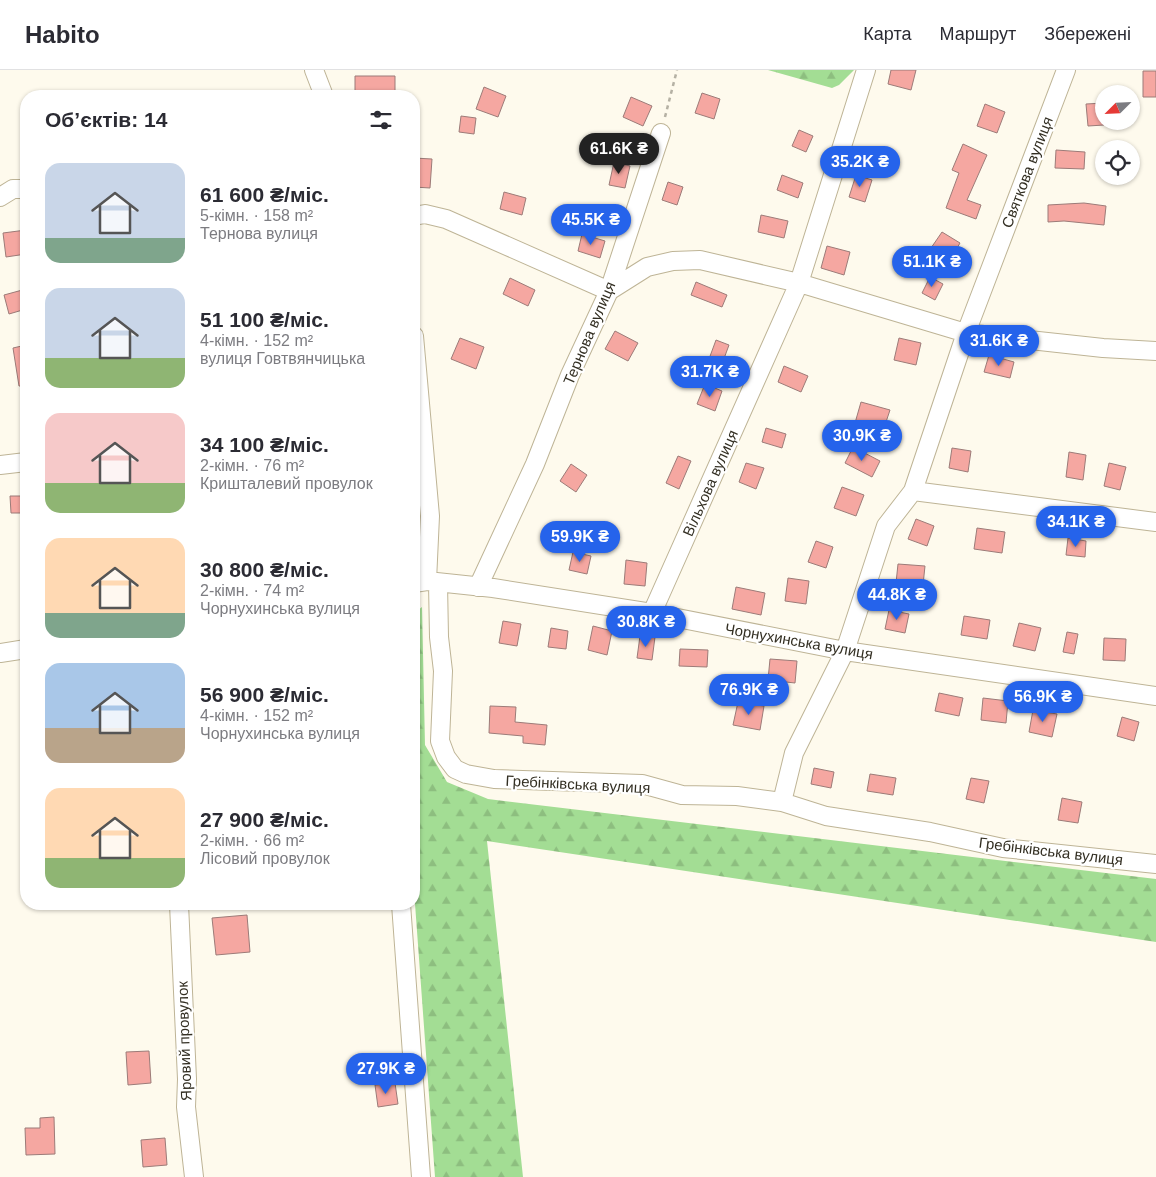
<!DOCTYPE html>
<html lang="uk">
<head>
<meta charset="utf-8">
<style>
  :root { --surface:#fff; --page:#f2f2f3; --text:#2b2b33; --muted:#7c7c81; --line:#e1e1e2; --accent:#2563eb }
  body { margin:0; font-family:Arial,sans-serif; background:var(--page); color:var(--text); height:100vh; display:flex; flex-direction:column; font-size:19px; white-space:nowrap }
  * { box-sizing:border-box; margin:0 }
  p { font-size:16px; color:var(--muted) }
  .icon { flex:none; width:28px; height:28px; fill:none; stroke:currentColor; stroke-width:2; stroke-linecap:round; stroke-linejoin:round }
  .map { position:relative; flex:1; overflow:hidden }
  .side { position:absolute; left:20px; top:20px; width:400px; height:820px; display:flex; flex-direction:column; background:var(--surface); border-radius:20px; box-shadow:0 1px 4px #0004 }
  .side>* { flex:none }
  .needle { width:32px; rotate:246deg }
  .tools { position:absolute; left:1095px; top:15px; display:grid; gap:10px }
  .tools a { display:grid; place-items:center; width:45px; height:45px; border-radius:50%; background:var(--surface); box-shadow:0 1px 4px #0004; font-size:25px }
  .price { position:absolute; translate:-50% -42px; padding:0 11px; border-radius:18px; background:var(--accent); color:#fff; font-size:16px; line-height:32px; filter:drop-shadow(0 1px 2px #0008) }
  .price::after { content:''; position:absolute; left:50%; top:30px; width:15px; height:11px; margin-left:-8px; background:inherit; clip-path:polygon(0 0,100% 0,50% 100%) }
  .price.active { background:#222; color:#fff }
  ul { padding:0; list-style:none }
  li { display:flex; align-items:center; gap:15px; height:125px; padding:0 25px }
  li span { display:grid; place-items:center; flex:none; width:140px; height:100px; border-radius:15px; color:#555 }
  li>.icon { margin-inline-start:auto }
  span .icon { width:60px; height:60px; fill:#fffc; stroke-width:1 }
  li b { font-size:21px }
  h2 { display:flex; justify-content:space-between; align-items:center; height:60px; padding:0 25px; font-size:21px }
  header { display:flex; align-items:center; gap:30px; box-sizing:border-box; height:70px; padding:0 25px; background:var(--surface); border-bottom:1px solid var(--line) }
  header strong { font-size:24px }
  nav { display:flex; gap:28px; margin-inline-start:auto; font-size:18px }
  .map>svg:first-child { display:block }
  .forest { fill:url(#forest-firs) }
  .building { fill:#f5a7a1; stroke:#9c7b78 }
  .lines { fill:none; stroke-linecap:round; stroke-linejoin:round }
  .minor-casing { stroke:#beb496; stroke-width:20 }
  .path { stroke:#b5b1a4; stroke-width:2.5; stroke-dasharray:4 4; stroke-linecap:butt }
  .minor { stroke:#fff; stroke-width:18 }
  .labels { text-anchor:middle; dominant-baseline:central; stroke-width:4.5; stroke-linejoin:round; paint-order:stroke }
  .street-label { font-size:15px; fill:#332f23; stroke:#fff }
</style>
</head>
<body>
<header>
<strong>Habito</strong>
<nav><a>Карта</a><a>Маршрут</a><a>Збережені</a></nav>
</header>
<div class="map">
<svg width="1156" height="1107" viewBox="0 0 1156 1107">
  <defs>
    <pattern id="forest-firs" width="22" height="20" patternUnits="userSpaceOnUse" patternTransform="scale(1.25)"><rect width="22" height="20" fill="#a3dd94"/><path d="M5 1l3.5 6h-7zM16 11l3.5 6h-7z" fill="#8dbe7f"/></pattern>
  </defs>
  <rect width="100%" height="100%" fill="#fefaed"/>
  <path class="forest" d="M 768,0 L 854,0 L 839,15 L 832,18 Z
    M 422,537 L 425,675 L 447,712 L 488,729 L 1156,809 L 1156,872 L 487,771 L 523,1107 L 435,1107 L 414,820 L 414,543 Z"/>
  <path class="building" d="M 891,0 L 916,0 L 911,20 L 888,14 Z
    M 1143,1 L 1156,1 L 1156,27 L 1143,27 Z
    M 355,6 L 395,6 L 395,26 L 355,26 Z
    M 484,17 L 506,26 L 498,47 L 476,39 Z
    M 702,23 L 720,29 L 714,49 L 695,43 Z
    M 631,27 L 652,36 L 643,56 L 623,47 Z
    M 1104,33 L 1104,55 L 1088,56 L 1086,34 Z
    M 985,34 L 1005,42 L 997,63 L 977,56 Z
    M 461,46 L 476,48 L 474,64 L 459,62 Z
    M 799,60 L 813,66 L 806,82 L 792,76 Z
    M 963,74 L 987,85 L 967,130 L 981,135 L 976,149 L 946,138 L 959,103 L 952,100 Z
    M 1056,80 L 1085,82 L 1084,99 L 1055,98 Z
    M 414,88 L 432,89 L 430,118 L 414,117 Z
    M 614,92 L 630,96 L 625,118 L 609,115 Z
    M 782,105 L 803,113 L 798,128 L 777,120 Z
    M 856,105 L 872,110 L 865,132 L 849,127 Z
    M 668,112 L 683,117 L 677,135 L 662,130 Z
    M 504,122 L 526,128 L 522,145 L 500,139 Z
    M 1084,133 L 1106,136 L 1104,155 L 1064,151 L 1048,152 L 1048,135 Z
    M 761,145 L 788,151 L 784,168 L 758,162 Z
    M 26,160 L 26,184 L 6,187 L 3,163 Z
    M 942,162 L 960,173 L 950,190 L 931,178 Z
    M 582,164 L 605,171 L 600,188 L 578,181 Z
    M 827,176 L 850,182 L 844,205 L 821,198 Z
    M 930,207 L 943,214 L 935,230 L 922,223 Z
    M 510,208 L 535,220 L 528,236 L 503,224 Z
    M 696,212 L 727,225 L 722,237 L 691,225 Z
    M 26,219 L 26,239 L 9,244 L 4,225 Z
    M 615,261 L 638,273 L 628,291 L 605,279 Z
    M 460,268 L 484,277 L 476,299 L 451,289 Z
    M 899,268 L 921,273 L 916,295 L 894,290 Z
    M 716,270 L 729,275 L 722,294 L 709,289 Z
    M 26,275 L 26,316 L 19,316 L 13,278 Z
    M 989,285 L 1014,292 L 1010,308 L 984,302 Z
    M 784,296 L 808,306 L 801,322 L 778,312 Z
    M 705,314 L 722,321 L 715,341 L 697,334 Z
    M 861,332 L 890,340 L 883,361 L 855,353 Z
    M 766,358 L 786,364 L 782,378 L 762,372 Z
    M 853,377 L 880,391 L 872,407 L 845,393 Z
    M 952,378 L 971,381 L 968,402 L 949,398 Z
    M 1069,382 L 1086,385 L 1083,410 L 1066,407 Z
    M 678,386 L 691,391 L 679,419 L 666,413 Z
    M 746,393 L 764,398 L 756,419 L 739,412 Z
    M 1109,393 L 1126,397 L 1120,420 L 1104,416 Z
    M 571,394 L 587,405 L 576,422 L 560,411 Z
    M 842,417 L 864,425 L 856,446 L 834,438 Z
    M 10,426 L 24,426 L 24,443 L 11,443 Z
    M 916,449 L 934,456 L 927,476 L 908,469 Z
    M 977,458 L 1005,462 L 1002,483 L 974,479 Z
    M 1068,468 L 1086,471 L 1085,487 L 1066,485 Z
    M 816,471 L 833,477 L 826,498 L 808,492 Z
    M 573,482 L 591,486 L 587,504 L 569,500 Z
    M 626,490 L 647,493 L 645,516 L 624,514 Z
    M 898,494 L 925,496 L 923,515 L 896,513 Z
    M 788,508 L 809,511 L 806,534 L 785,531 Z
    M 736,517 L 765,523 L 761,545 L 732,539 Z
    M 889,540 L 909,544 L 905,563 L 885,559 Z
    M 964,546 L 990,550 L 987,569 L 961,565 Z
    M 503,551 L 521,554 L 517,576 L 499,573 Z
    M 1019,553 L 1041,558 L 1035,581 L 1013,576 Z
    M 593,556 L 612,561 L 607,585 L 588,580 Z
    M 551,558 L 568,561 L 566,579 L 548,577 Z
    M 1067,562 L 1078,564 L 1074,584 L 1063,582 Z
    M 640,566 L 655,567 L 652,590 L 637,588 Z
    M 1104,568 L 1126,569 L 1125,591 L 1103,590 Z
    M 680,579 L 708,580 L 707,597 L 679,596 Z
    M 770,589 L 797,591 L 795,613 L 768,610 Z
    M 939,623 L 963,628 L 959,646 L 935,641 Z
    M 983,628 L 1008,631 L 1006,653 L 981,650 Z
    M 738,632 L 764,636 L 760,660 L 733,655 Z
    M 490,636 L 516,637 L 515,652 L 547,655 L 545,675 L 523,673 L 523,666 L 489,663 Z
    M 1033,640 L 1057,644 L 1052,667 L 1029,662 Z
    M 1122,647 L 1139,652 L 1134,671 L 1117,666 Z
    M 814,698 L 834,702 L 831,718 L 811,714 Z
    M 870,704 L 896,708 L 893,725 L 867,721 Z
    M 971,708 L 989,711 L 984,733 L 966,729 Z
    M 1062,728 L 1082,732 L 1078,753 L 1058,750 Z
    M 247,845 L 250,882 L 216,885 L 212,848 Z
    M 149,981 L 151,1013 L 128,1015 L 126,982 Z
    M 395,1013 L 398,1034 L 378,1037 L 375,1015 Z
    M 54,1047 L 55,1084 L 26,1085 L 25,1058 L 40,1058 L 40,1048 Z
    M 165,1068 L 167,1095 L 143,1097 L 141,1070 Z"/>
  <g class="lines">
    <defs>
      <path id="minor" d="M 314,0 L 324,26
        M 0,127 L 13,119 L 26,119
        M 414,146 L 425,144 L 446,149 L 609,221 L 647,197 L 673,191 L 700,190 L 799,213 L 966,263 L 1103,278 L 1156,281
        M 414,266 L 430,446 L 427,511
        M 0,395 L 26,392
        M 913,421 L 1156,452
        M 414,513 L 427,511 L 493,518 L 652,543 L 845,581 L 1156,626
        M 438,513 L 439,567 L 443,601 L 440,671 L 446,687 L 455,699 L 466,704 L 494,709 L 642,714 L 682,725 L 737,726 L 782,732 L 826,746 L 930,762 L 1003,778 L 1156,794
        M 478,517 L 535,394 L 570,305 L 609,221 L 661,63
        M 652,543 L 799,213 L 866,0
        M 0,583 L 26,579
        M 782,732 L 794,683 L 845,581 L 886,456 L 913,421 L 966,263 L 1066,0
        M 179,834 L 187,1009 L 186,1037 L 194,1107
        M 401,834 L 421,1107"/>
    </defs>
    <use href="#minor" class="minor-casing"/>
    <path class="path" d="M 665,47 L 677,0"/>
    <use href="#minor" class="minor"/>
  </g>
  <g class="labels">
    <g class="street-label">
      <text transform="translate(1027 102) rotate(-69)">Святкова вулиця</text>
      <text transform="translate(589 263) rotate(-67)">Тернова вулиця</text>
      <text transform="translate(710 413) rotate(-66)">Вільхова вулиця</text>
      <text transform="translate(799 571) rotate(10)">Чорнухинська вулиця</text>
      <text transform="translate(578 714) rotate(3)">Гребінківська вулиця</text>
      <text transform="translate(1051 781) rotate(7)">Гребінківська вулиця</text>
      <text transform="translate(184 971) rotate(-92)">Яровий провулок</text>
    </g>
  </g>
</svg>
<div class="tools">
<a><svg class="needle" viewBox="-14 -14 28 28"><path d="M0-13l5 13h-10z" fill="#e53935"/><path d="M0 13l5-13h-10z" fill="#7c7c81"/></svg></a>
<a><svg class="icon" aria-label="locate" viewBox="0 0 24 24"><circle cx="12" cy="12" r="6"/><path d="M12 2v4M12 18v4M2 12h4M18 12h4"/></svg></a>
</div>
<b class="price active" style="left:619px;top:105px">61.6K ₴</b>
<b class="price" style="left:860px;top:118px">35.2K ₴</b>
<b class="price" style="left:591px;top:176px">45.5K ₴</b>
<b class="price" style="left:932px;top:218px">51.1K ₴</b>
<b class="price" style="left:999px;top:297px">31.6K ₴</b>
<b class="price" style="left:710px;top:328px">31.7K ₴</b>
<b class="price" style="left:862px;top:392px">30.9K ₴</b>
<b class="price" style="left:1076px;top:478px">34.1K ₴</b>
<b class="price" style="left:580px;top:493px">59.9K ₴</b>
<b class="price" style="left:897px;top:551px">44.8K ₴</b>
<b class="price" style="left:646px;top:578px">30.8K ₴</b>
<b class="price" style="left:749px;top:646px">76.9K ₴</b>
<b class="price" style="left:1043px;top:653px">56.9K ₴</b>
<b class="price" style="left:386px;top:1025px">27.9K ₴</b>
<section class="side">
<h2>Об’єктів: 14<svg class="icon" aria-label="filters" viewBox="0 0 24 24"><path d="M4 7h16M4 17h16"/><circle cx="9" cy="7" r="2"/><circle cx="15" cy="17" r="2"/></svg></h2>
<ul>
<li><span style="background:linear-gradient(#c9d6e8 75%,#7fa58c 0)"><svg class="icon" aria-label="home" viewBox="0 0 24 24"><path d="M3 11l9-7 9 7M6 9v11h12V9"/></svg></span><div><b>61 600 ₴/міс.</b><p>5-кімн. · 158 m²</p><p>Тернова вулиця</p></div></li>
<li><span style="background:linear-gradient(#c9d6e8 70%,#8fb573 0)"><svg class="icon" aria-label="home" viewBox="0 0 24 24"><path d="M3 11l9-7 9 7M6 9v11h12V9"/></svg></span><div><b>51 100 ₴/міс.</b><p>4-кімн. · 152 m²</p><p>вулиця Говтвянчицька</p></div></li>
<li><span style="background:linear-gradient(#f6c9c9 70%,#8fb573 0)"><svg class="icon" aria-label="home" viewBox="0 0 24 24"><path d="M3 11l9-7 9 7M6 9v11h12V9"/></svg></span><div><b>34 100 ₴/міс.</b><p>2-кімн. · 76 m²</p><p>Кришталевий провулок</p></div></li>
<li><span style="background:linear-gradient(#ffd9b3 75%,#7fa58c 0)"><svg class="icon" aria-label="home" viewBox="0 0 24 24"><path d="M3 11l9-7 9 7M6 9v11h12V9"/></svg></span><div><b>30 800 ₴/міс.</b><p>2-кімн. · 74 m²</p><p>Чорнухинська вулиця</p></div></li>
<li><span style="background:linear-gradient(#a9c7e8 65%,#b9a48a 0)"><svg class="icon" aria-label="home" viewBox="0 0 24 24"><path d="M3 11l9-7 9 7M6 9v11h12V9"/></svg></span><div><b>56 900 ₴/міс.</b><p>4-кімн. · 152 m²</p><p>Чорнухинська вулиця</p></div></li>
<li><span style="background:linear-gradient(#ffd9b3 70%,#8fb573 0)"><svg class="icon" aria-label="home" viewBox="0 0 24 24"><path d="M3 11l9-7 9 7M6 9v11h12V9"/></svg></span><div><b>27 900 ₴/міс.</b><p>2-кімн. · 66 m²</p><p>Лісовий провулок</p></div></li>
</ul>
</section>
</div>
</body>
</html>
